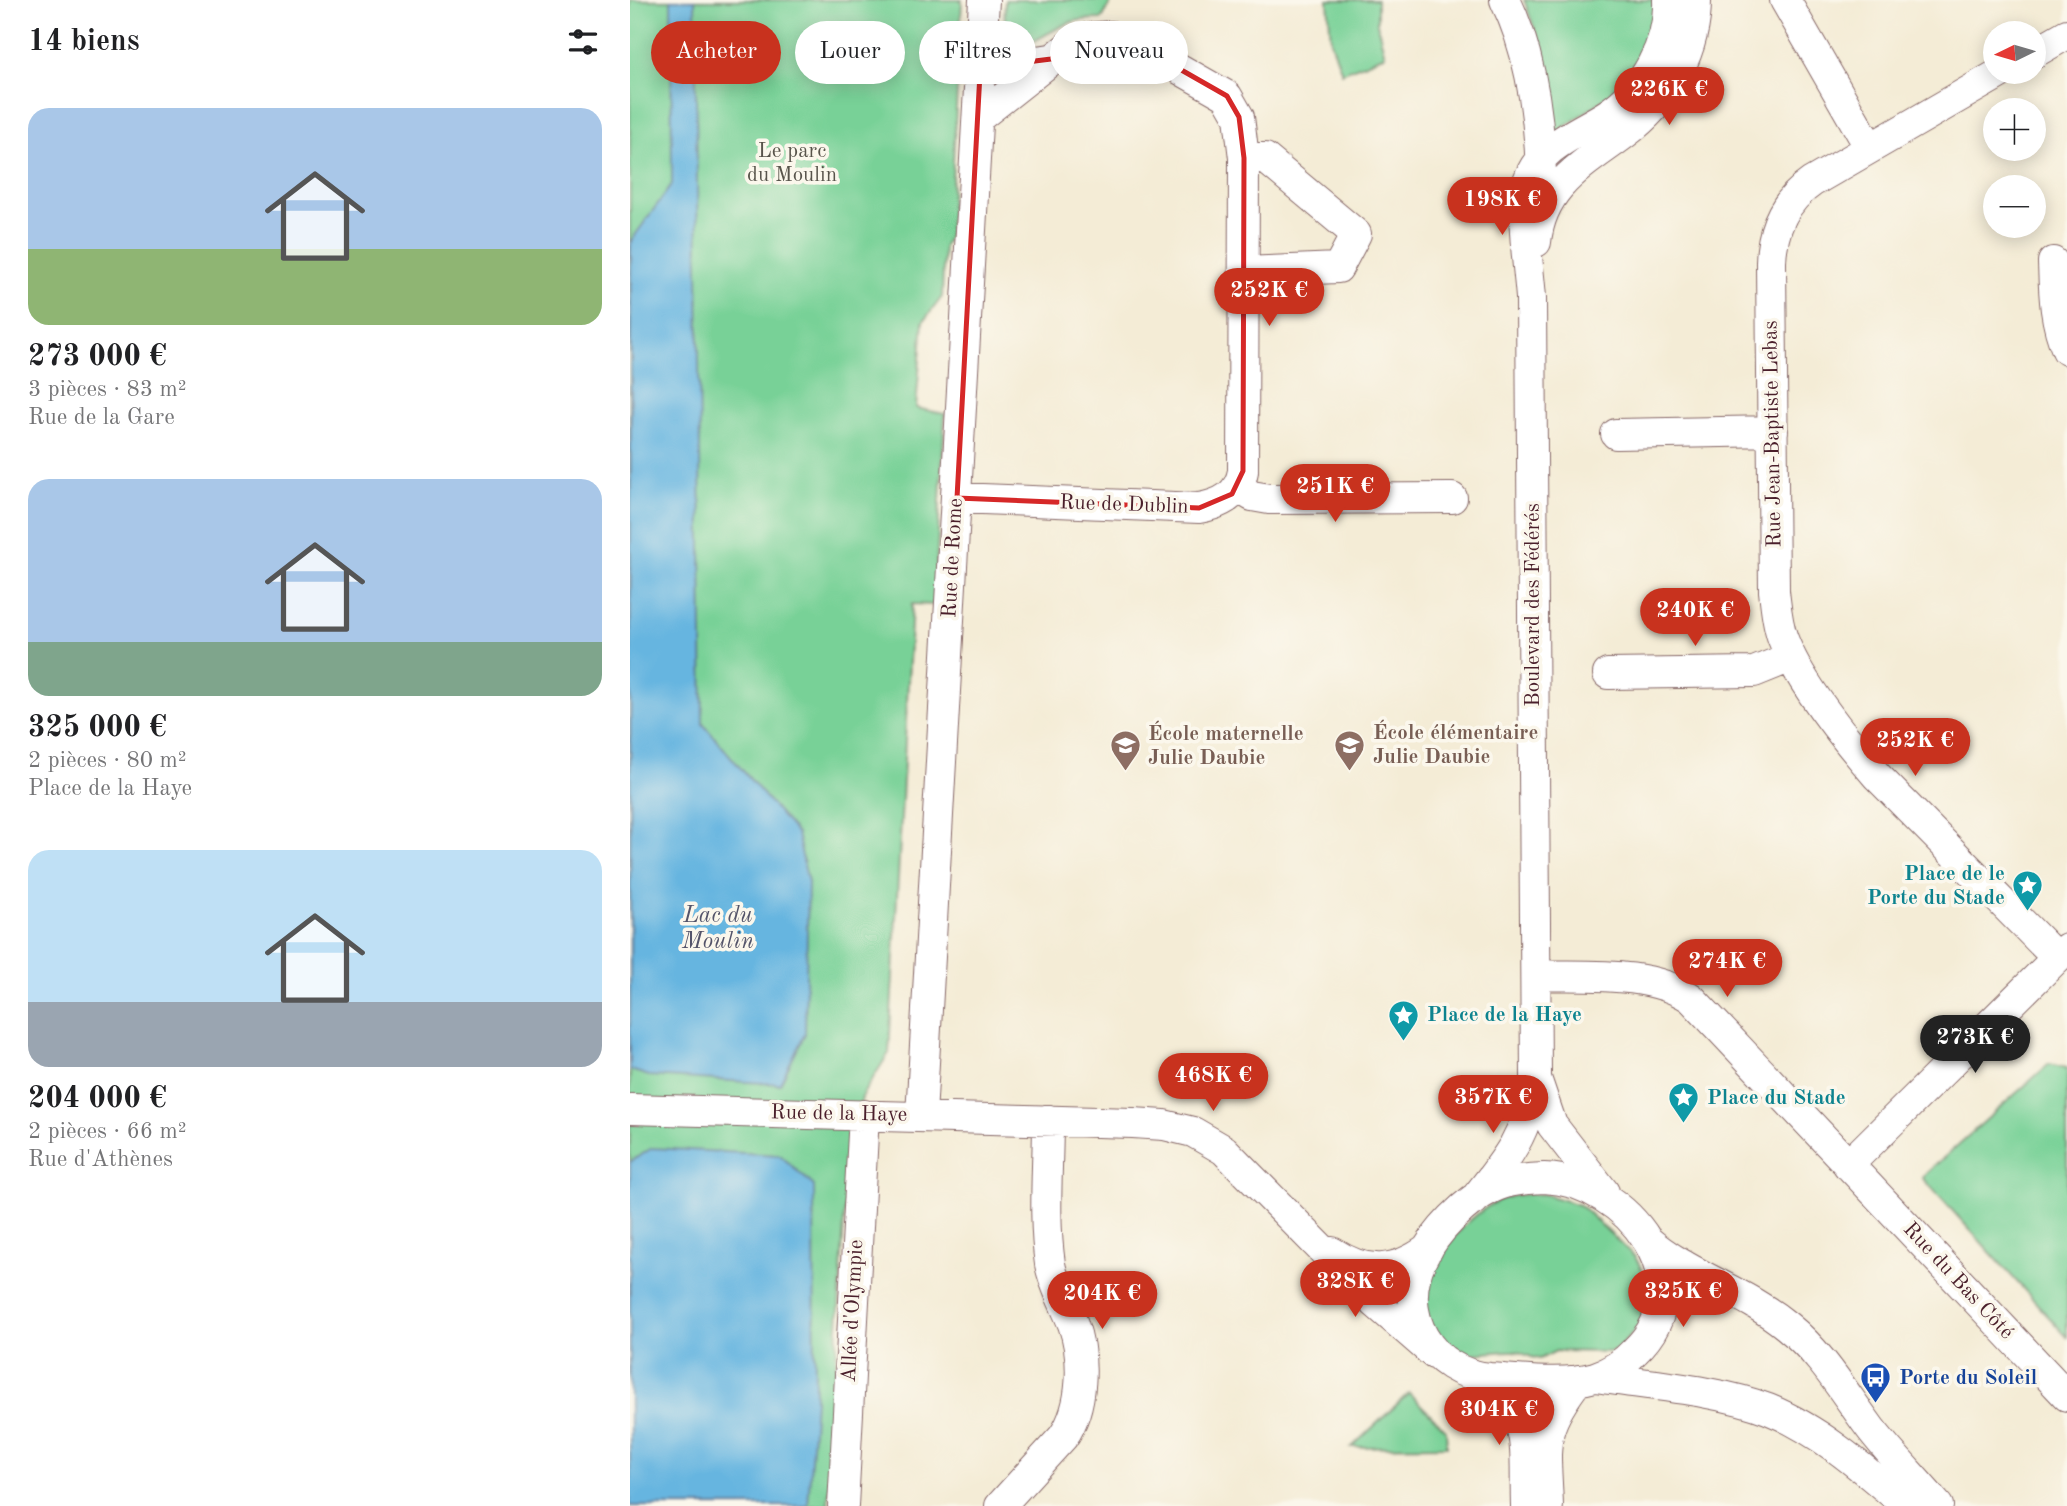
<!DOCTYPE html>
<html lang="fr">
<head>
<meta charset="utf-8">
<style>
  :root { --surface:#fff; --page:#f2f2f2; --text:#202124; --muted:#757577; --accent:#c8321e }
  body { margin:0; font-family:"Old Standard TT",serif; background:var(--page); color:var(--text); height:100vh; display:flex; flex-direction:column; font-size:26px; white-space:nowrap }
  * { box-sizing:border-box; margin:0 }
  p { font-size:23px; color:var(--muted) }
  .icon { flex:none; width:38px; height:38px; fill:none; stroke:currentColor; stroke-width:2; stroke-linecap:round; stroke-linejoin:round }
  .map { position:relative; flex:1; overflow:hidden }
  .drawer { display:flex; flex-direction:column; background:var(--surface); width:630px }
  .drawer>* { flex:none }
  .guide { position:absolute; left:21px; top:21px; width:665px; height:63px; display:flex; gap:14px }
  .needle { width:46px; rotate:265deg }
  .tools { position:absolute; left:1353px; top:21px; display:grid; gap:14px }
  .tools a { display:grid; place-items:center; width:63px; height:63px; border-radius:50%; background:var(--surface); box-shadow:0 4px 18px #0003; font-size:35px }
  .price { position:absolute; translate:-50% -60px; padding:0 16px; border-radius:24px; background:var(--accent); color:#fff; font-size:23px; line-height:46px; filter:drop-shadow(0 2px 4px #0008) }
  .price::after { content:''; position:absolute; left:50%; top:42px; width:21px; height:16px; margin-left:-10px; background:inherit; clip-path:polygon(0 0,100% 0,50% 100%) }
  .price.on { background:#222; color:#fff }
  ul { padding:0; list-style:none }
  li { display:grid; align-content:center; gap:14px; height:371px; padding:0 28px }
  li span { display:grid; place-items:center; height:217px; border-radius:21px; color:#555 }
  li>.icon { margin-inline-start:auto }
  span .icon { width:126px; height:126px; fill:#fffc; stroke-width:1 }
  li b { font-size:30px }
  h2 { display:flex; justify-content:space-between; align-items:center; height:84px; padding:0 28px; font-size:30px }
  .tag { padding:0 24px; border-radius:32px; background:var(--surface); box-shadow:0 4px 18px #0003; font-size:24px; line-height:63px }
  .tag.on { background:var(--accent); color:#fff }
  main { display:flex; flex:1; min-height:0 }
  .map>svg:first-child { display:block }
  .green { fill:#78d197; stroke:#617861; stroke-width:2 }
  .water { fill:#66b5e0; stroke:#586a86; stroke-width:2 }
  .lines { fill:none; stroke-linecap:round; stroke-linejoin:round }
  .minor-casing { stroke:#866767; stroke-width:32 }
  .minor { stroke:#fff; stroke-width:30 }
  .marked { fill:none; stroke:#d62828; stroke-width:5; stroke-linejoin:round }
  .labels { text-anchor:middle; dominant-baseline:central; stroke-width:7; stroke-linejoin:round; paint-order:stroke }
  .park-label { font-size:21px; fill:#58544b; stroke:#fbf7ec }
  .street-label { font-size:21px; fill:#4a1f2b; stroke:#fbf7ec }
  .education-label { font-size:21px; font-weight:bold; fill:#785e54; stroke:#fbf7ec; text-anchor:start }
  .culture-label { font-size:21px; font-weight:bold; fill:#0d838f; stroke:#fbf7ec; text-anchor:start }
  .transit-label { font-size:21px; font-weight:bold; fill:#164399; stroke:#fbf7ec; text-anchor:start }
  .water-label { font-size:23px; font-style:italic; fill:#54546a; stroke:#fbf7ec }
</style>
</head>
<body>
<main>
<section class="drawer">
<h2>14 biens<svg class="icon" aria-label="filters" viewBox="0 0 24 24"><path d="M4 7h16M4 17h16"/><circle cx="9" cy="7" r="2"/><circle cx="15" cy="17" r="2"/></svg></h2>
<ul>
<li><span style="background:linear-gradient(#a9c7e8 65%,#8fb573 0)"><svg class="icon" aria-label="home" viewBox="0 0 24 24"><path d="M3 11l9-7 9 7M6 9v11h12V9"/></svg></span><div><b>273 000 €</b><p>3 pièces · 83 m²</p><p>Rue de la Gare</p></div></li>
<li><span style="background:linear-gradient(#a9c7e8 75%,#7fa58c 0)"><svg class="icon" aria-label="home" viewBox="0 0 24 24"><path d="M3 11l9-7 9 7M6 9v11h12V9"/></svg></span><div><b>325 000 €</b><p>2 pièces · 80 m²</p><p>Place de la Haye</p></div></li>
<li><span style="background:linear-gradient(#bfe0f5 70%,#9aa5b1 0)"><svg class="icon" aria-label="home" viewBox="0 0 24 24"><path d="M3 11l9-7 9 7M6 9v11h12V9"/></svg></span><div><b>204 000 €</b><p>2 pièces · 66 m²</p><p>Rue d'Athènes</p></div></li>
</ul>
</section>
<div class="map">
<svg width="1437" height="1506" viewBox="0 0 1437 1506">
  <rect width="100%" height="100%" fill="#fbf7ec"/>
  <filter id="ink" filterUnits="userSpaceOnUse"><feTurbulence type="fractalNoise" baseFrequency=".0143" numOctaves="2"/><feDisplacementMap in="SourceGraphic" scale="14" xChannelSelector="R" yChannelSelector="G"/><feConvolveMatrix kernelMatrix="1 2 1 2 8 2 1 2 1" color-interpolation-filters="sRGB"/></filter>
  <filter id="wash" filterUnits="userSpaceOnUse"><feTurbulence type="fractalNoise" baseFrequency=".00686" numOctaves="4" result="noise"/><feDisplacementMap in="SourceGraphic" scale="28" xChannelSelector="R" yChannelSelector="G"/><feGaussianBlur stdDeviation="1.57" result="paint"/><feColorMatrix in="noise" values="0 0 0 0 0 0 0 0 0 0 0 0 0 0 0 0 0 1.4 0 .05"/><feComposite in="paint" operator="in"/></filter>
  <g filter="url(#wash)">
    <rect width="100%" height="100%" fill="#f4ecd6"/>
    <path class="green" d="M 0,0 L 332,0 L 319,235 L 314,246 L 312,297 L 293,322 L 286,408 L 315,414 L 304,605 L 282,604 L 259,1053 L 233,1094 L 218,1149 L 198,1506 L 0,1506 Z
      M 375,0 L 482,0 L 472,19 C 464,19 454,19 445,21 C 410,30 370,83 375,0 Z
      M 698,0 L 747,0 L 747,24 L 755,55 L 712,73 L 701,42 Z
      M 894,0 L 1030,0 L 1004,78 L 923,135 L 908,38 Z
      M 1419,1064 L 1437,1068 L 1437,1337 L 1292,1177 Z
      M 913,1194 L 950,1205 L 1005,1257 L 1018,1279 L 1018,1316 L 987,1350 L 979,1352 L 926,1351 L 910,1359 C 900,1358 893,1352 884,1351 C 866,1350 842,1358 825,1350 C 756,1315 822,1221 870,1200 C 884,1194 899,1194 913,1194 Z
      M 779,1393 L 816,1430 L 817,1446 L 722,1447 Z"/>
    <path class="water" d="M 41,0 L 65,0 L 73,724 L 167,834 L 178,882 L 175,1034 L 150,1084 L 19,1076 L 0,1070 L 1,241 L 42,184 Z
      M 22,1148 L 150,1155 L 184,1186 L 185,1400 L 178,1506 L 0,1506 L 0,1162 Z"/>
  </g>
  <g filter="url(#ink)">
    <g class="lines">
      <defs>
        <path id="minor" d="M 875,0 C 901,52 909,114 911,172
          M 1155,0 L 1240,148
          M 352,36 C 374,57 390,65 421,59
          M 1404,53 L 1437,34
          M 1372,72 L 1182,182 C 1154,201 1142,228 1141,262 L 1144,591 C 1146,607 1147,624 1153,639 C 1169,682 1216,740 1247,776 L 1427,958
          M 614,158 L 635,158 L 726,234 L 708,268 L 614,272
          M 906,242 C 912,181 961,161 1003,127 C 1041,96 1066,49 1066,0
          M 1423,262 C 1424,293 1424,320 1437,350
          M 986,434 L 1143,431
          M 608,487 L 622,496 L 639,499 L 822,498
          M 327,498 L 569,508 C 592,504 609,495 613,471 L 614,158 L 609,117 L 597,96 L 504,43 L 481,36 L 458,38 L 438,47 L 348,118
          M 978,674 L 1124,672 L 1161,657
          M 906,975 C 955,977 1018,970 1061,998 L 1437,1396
          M 907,1081 L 922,1125 L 974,1192
          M 0,1109 L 503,1123 L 534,1125 L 563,1132 L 594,1150 L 743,1301 L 804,1354
          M 291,1116 L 354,0
          M 1218,1165 L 1437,948
          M 914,1178 C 997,1181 1076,1284 1005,1351 C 994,1363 981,1372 965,1377 C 934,1386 892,1380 860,1378 C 801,1373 765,1314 792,1259 C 805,1232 835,1201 862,1188 C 878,1180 896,1179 914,1178 Z
          M 844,1200 C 877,1159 898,1133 906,1079 L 901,298 C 899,269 889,206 898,181 C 910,145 949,133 978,114 C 1014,90 1040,43 1038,0
          M 1016,1239 C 1057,1275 1113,1290 1157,1326 C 1193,1355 1214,1393 1241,1429 C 1262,1456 1286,1480 1308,1506
          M 702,1252 C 737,1275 765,1273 798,1249
          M 965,1377 C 1018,1385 1089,1390 1138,1409 C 1190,1430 1235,1470 1277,1506
          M 856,1378 C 904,1416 894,1450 896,1506
          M 213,1506 L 234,1115
          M 370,1506 L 433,1437 C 454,1407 455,1358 443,1324 C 435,1304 424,1285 420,1264 C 413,1217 418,1167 418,1120
          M 918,1506 C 916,1444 908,1432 948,1380"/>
      </defs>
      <use href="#minor" class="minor-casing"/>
      <use href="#minor" class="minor"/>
    </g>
  </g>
  <path class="marked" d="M 352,36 L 372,55 L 397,62 L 421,59 L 458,38 L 481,36 L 504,43 L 597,96 L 609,117 L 614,158 L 613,471 L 602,494 L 569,508 L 327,498 Z"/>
  <defs>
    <symbol id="school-pin" viewBox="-11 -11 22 30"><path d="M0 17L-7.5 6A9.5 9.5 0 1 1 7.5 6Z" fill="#8d6e63" stroke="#fbf7ec"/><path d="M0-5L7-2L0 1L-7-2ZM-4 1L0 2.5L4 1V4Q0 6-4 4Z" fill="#fff"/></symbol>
    <symbol id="sight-pin" viewBox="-11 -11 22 30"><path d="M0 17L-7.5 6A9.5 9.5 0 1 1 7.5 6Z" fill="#0f9aa8" stroke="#fbf7ec"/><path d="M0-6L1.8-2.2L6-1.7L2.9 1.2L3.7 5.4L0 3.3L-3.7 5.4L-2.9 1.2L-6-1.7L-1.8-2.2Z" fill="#fff"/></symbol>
    <symbol id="bus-pin" viewBox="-11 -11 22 30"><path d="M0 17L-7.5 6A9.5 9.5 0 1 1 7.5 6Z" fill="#1a4fb4" stroke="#fbf7ec"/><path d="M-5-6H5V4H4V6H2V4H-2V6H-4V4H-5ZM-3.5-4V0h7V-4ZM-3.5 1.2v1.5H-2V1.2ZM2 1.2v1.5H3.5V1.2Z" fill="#fff"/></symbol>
  </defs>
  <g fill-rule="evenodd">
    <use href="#school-pin" x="702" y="728" width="35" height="47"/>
    <use href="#school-pin" x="478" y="728" width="35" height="47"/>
    <use href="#sight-pin" x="1380" y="868" width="35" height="47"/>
    <use href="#sight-pin" x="756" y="998" width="35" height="47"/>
    <use href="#sight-pin" x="1036" y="1080" width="35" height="47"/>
    <use href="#bus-pin" x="1228" y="1360" width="35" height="47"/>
  </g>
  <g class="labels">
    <g class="park-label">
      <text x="162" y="151">Le parc<tspan x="162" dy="24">du Moulin</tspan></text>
    </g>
    <g class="street-label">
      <text transform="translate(1143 434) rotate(-91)">Rue Jean-Baptiste Lebas</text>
      <text transform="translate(494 505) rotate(2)">Rue de Dublin</text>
      <text transform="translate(323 558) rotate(-87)">Rue de Rome</text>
      <text transform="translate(903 605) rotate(-90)">Boulevard des Fédérés</text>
      <text transform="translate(209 1114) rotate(1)">Rue de la Haye</text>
      <text transform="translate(1328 1281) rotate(47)">Rue du Bas Côté</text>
      <text transform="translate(223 1311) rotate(-87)">Allée d'Olympie</text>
    </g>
    <g class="education-label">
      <text x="743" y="733">École élémentaire<tspan x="743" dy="24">Julie Daubie</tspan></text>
      <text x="518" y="734">École maternelle<tspan x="518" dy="24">Julie Daubie</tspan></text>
    </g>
    <g class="culture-label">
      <text x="1375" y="874" text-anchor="end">Place de le<tspan x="1375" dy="24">Porte du Stade</tspan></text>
      <text x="797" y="1015">Place de la Haye</text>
      <text x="1077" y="1098">Place du Stade</text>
    </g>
    <g class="transit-label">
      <text x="1269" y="1378">Porte du Soleil</text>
    </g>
    <g class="water-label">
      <text x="88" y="915">Lac du<tspan x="88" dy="26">Moulin</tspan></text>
    </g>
  </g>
</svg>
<div class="tools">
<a><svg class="needle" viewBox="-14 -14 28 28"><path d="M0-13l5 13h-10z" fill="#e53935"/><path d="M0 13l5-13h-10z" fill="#757577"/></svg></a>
<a>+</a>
<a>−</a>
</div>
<b class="price" style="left:1039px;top:127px">226K €</b>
<b class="price" style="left:872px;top:237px">198K €</b>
<b class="price" style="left:639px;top:328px">252K €</b>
<b class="price" style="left:705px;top:524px">251K €</b>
<b class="price" style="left:1065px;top:648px">240K €</b>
<b class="price" style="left:1285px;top:778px">252K €</b>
<b class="price" style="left:1097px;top:999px">274K €</b>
<b class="price on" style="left:1345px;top:1075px">273K €</b>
<b class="price" style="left:583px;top:1113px">468K €</b>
<b class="price" style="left:863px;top:1135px">357K €</b>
<b class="price" style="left:725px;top:1319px">328K €</b>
<b class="price" style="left:1053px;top:1329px">325K €</b>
<b class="price" style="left:472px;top:1331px">204K €</b>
<b class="price" style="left:869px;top:1447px">304K €</b>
<div class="guide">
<a class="tag on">Acheter</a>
<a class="tag">Louer</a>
<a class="tag">Filtres</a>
<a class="tag">Nouveau</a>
</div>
</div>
</main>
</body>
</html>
